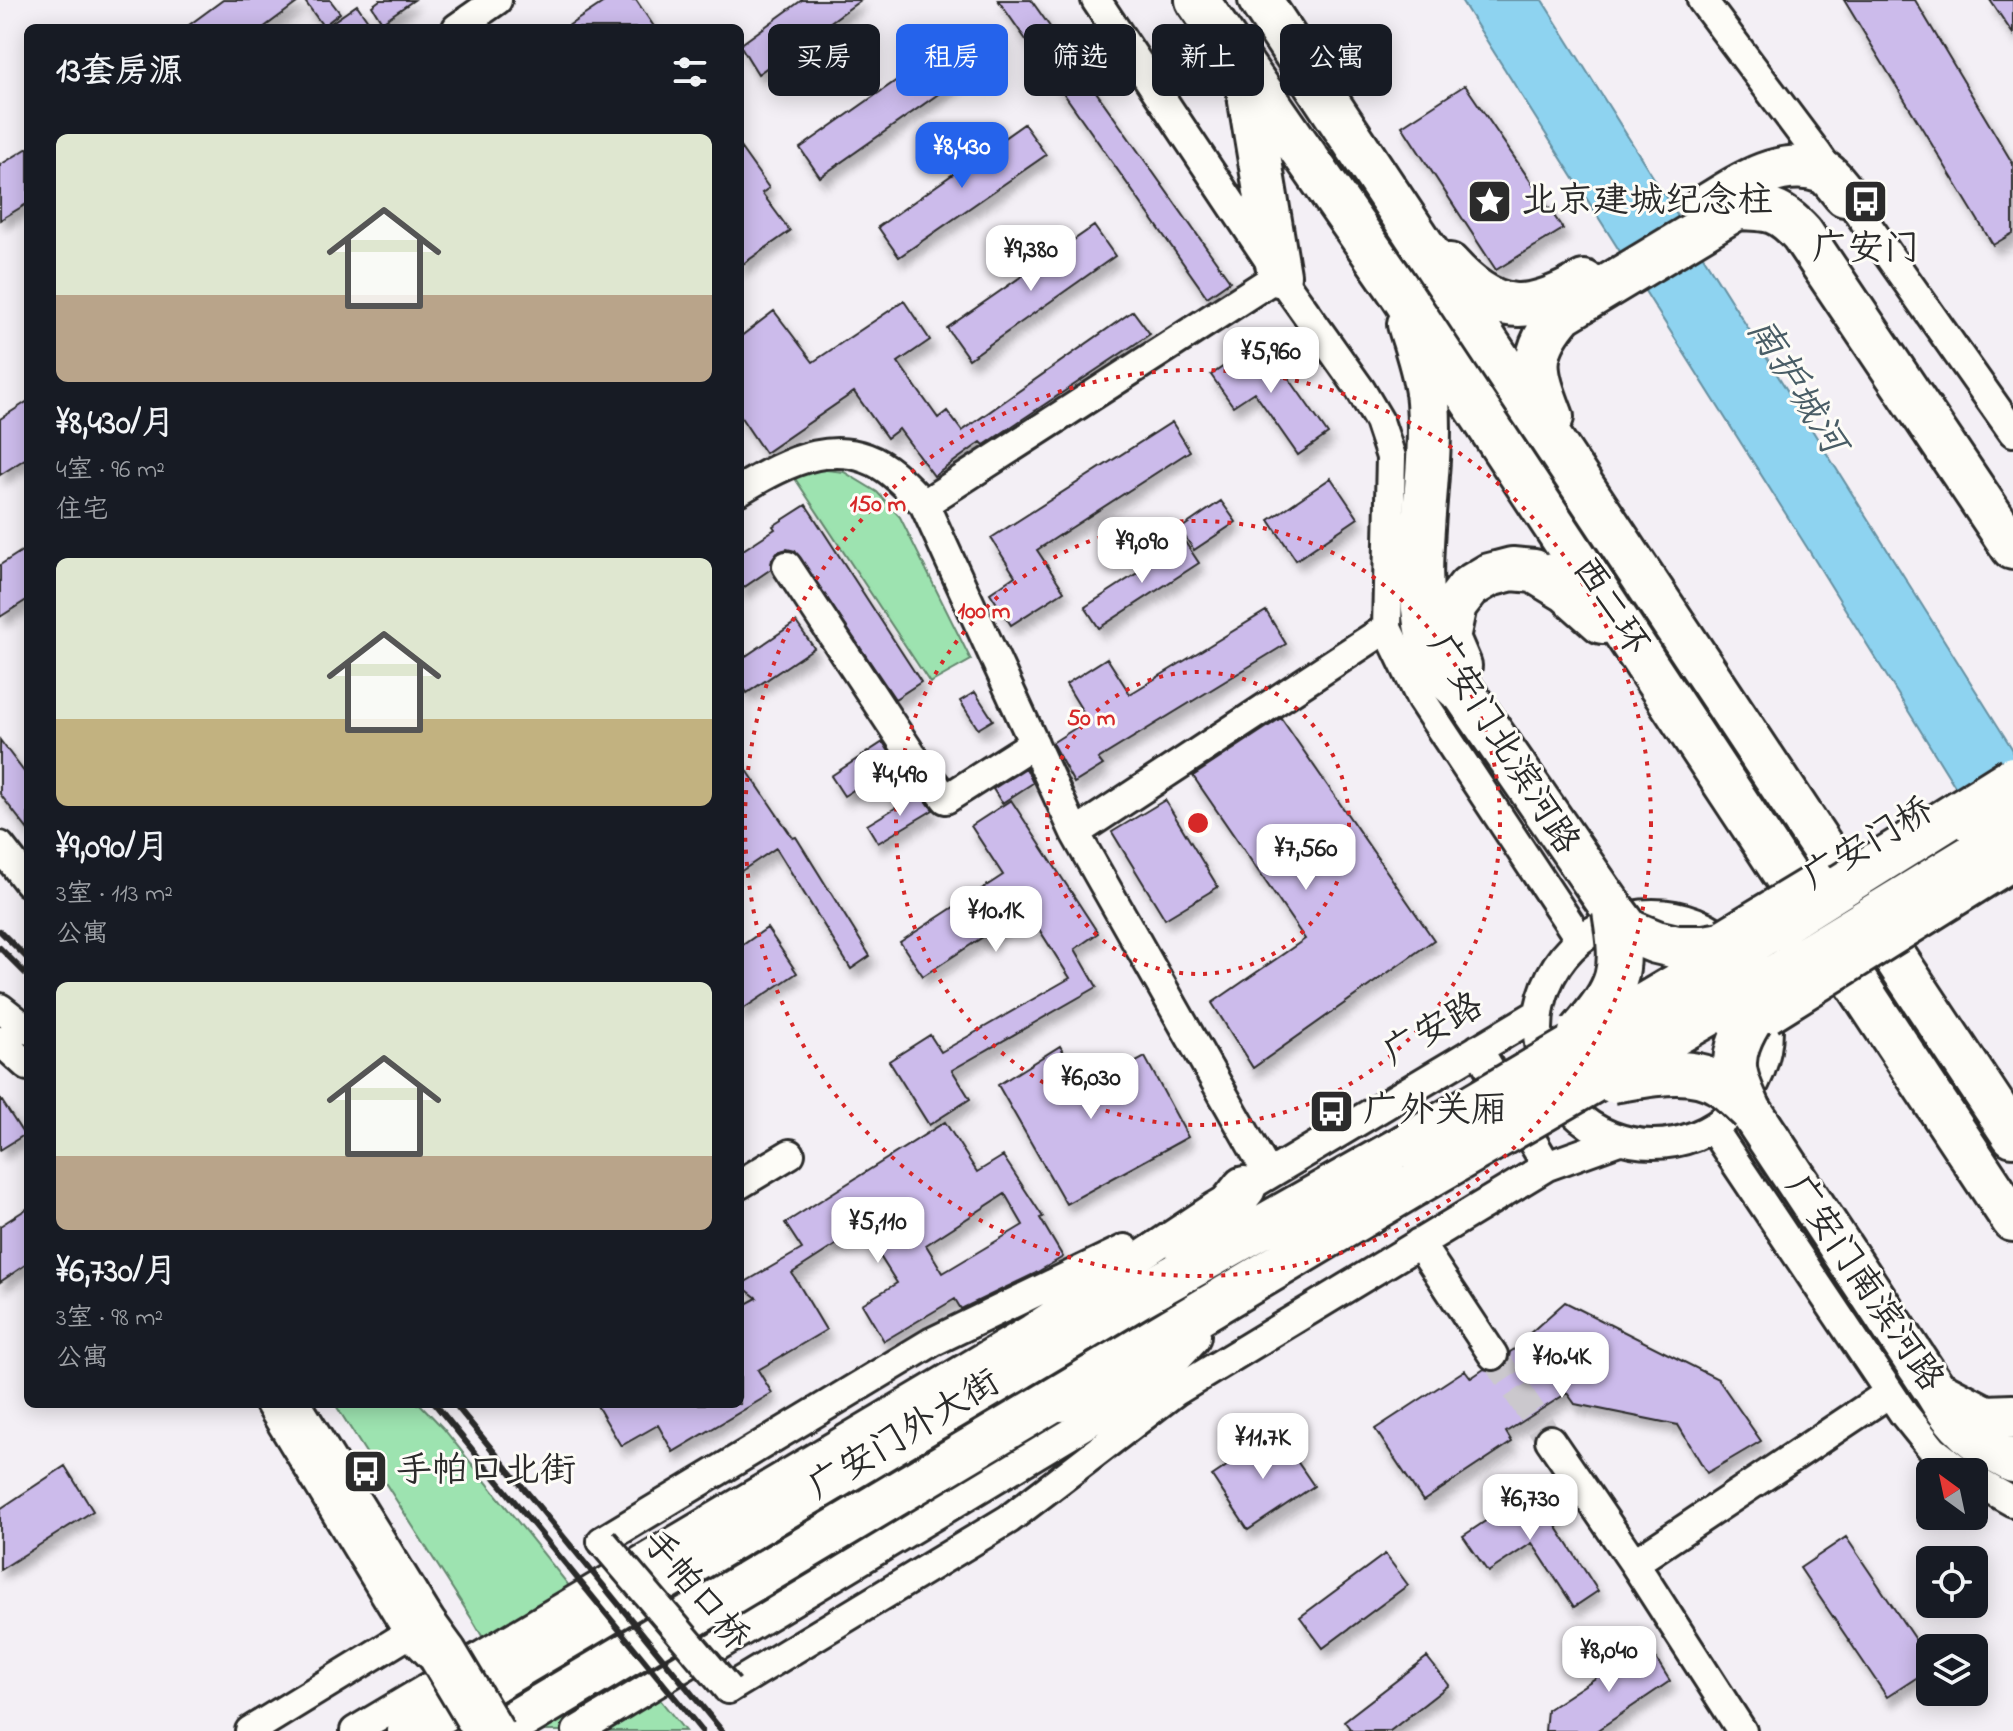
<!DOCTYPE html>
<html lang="zh">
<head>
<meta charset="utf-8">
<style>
  :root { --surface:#171b24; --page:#20242c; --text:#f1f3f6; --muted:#9ea1a6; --accent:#2563eb }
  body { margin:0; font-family:"Indie Flower","LXGW WenKai TC",sans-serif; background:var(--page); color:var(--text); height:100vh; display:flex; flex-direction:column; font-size:30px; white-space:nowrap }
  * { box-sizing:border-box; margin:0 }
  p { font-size:26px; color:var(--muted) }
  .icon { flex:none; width:44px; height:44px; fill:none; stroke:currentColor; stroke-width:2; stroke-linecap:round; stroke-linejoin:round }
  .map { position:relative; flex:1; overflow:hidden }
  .details { position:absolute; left:24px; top:24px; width:720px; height:1384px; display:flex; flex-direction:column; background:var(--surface); border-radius:12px; box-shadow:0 4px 20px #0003 }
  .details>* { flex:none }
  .guide { position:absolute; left:768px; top:24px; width:760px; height:72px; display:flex; gap:16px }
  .needle { width:52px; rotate:327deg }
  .controls { position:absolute; left:1916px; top:1458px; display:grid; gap:16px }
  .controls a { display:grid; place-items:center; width:72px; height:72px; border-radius:12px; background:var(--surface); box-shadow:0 4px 20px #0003; font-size:40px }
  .price { position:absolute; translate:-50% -68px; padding:0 18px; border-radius:16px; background:#fff; color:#222; font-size:26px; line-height:52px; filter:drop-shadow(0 2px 4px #0008) }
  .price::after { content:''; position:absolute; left:50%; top:48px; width:24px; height:18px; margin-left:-12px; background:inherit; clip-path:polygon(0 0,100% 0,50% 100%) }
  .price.current { background:var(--accent); color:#fff }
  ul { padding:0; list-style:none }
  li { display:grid; align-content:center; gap:16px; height:424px; padding:0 32px }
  li span { display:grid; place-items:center; height:248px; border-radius:12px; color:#555 }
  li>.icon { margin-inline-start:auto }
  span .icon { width:144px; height:144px; fill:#fffc; stroke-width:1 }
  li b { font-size:34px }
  h2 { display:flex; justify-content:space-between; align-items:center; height:96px; padding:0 32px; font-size:34px }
  .chip { padding:0 28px; border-radius:12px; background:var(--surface); box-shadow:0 4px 20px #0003; font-size:28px; line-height:72px }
  .chip.current { background:var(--accent); color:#fff }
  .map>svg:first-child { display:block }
  .green { fill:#9de3b0; stroke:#64876e; stroke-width:2 }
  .water { fill:#8ed3f0; stroke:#6690a1; stroke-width:2 }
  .building { fill:#ccbbeb; stroke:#2b2b2b; stroke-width:2; fill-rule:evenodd; filter:url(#shadow) }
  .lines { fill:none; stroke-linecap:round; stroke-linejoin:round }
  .minor-tunnel { stroke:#cbc8cd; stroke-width:28; stroke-dasharray:28 14; stroke-linecap:butt }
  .minor-casing { stroke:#2b2b2b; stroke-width:34 }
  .highway-casing { stroke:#2b2b2b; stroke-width:48 }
  .minor { stroke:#fdfcf7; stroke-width:28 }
  .highway { stroke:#fdfcf7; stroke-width:42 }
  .rail { stroke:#2b2b2b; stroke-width:6 }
  .minor-bridge-casing { stroke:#2b2b2b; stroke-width:34; stroke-linecap:butt }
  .highway-bridge-casing { stroke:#2b2b2b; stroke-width:48; stroke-linecap:butt }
  .minor-bridge { stroke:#fdfcf7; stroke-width:28 }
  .highway-bridge { stroke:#fdfcf7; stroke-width:42 }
  .ring { fill:none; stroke:#d62828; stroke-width:4; stroke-dasharray:4 8 }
  .labels { text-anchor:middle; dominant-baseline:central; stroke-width:6; stroke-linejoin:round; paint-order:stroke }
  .poi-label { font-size:36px; fill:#2b2b2b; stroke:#fdfcf7; text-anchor:start }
  .street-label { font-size:36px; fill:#2b2b2b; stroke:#fdfcf7 }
  .water-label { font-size:38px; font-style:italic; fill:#495d66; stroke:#fdfcf7 }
  .centre { fill:#d62828; stroke:#fdfcf7; stroke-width:4 }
  .ring-label { font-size:24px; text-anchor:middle; font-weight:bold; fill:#d62828; stroke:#fdfcf7; stroke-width:6; stroke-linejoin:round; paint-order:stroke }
</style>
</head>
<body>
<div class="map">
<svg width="2013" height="1731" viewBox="0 0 2013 1731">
  <defs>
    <filter id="shadow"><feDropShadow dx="5" dy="9" stdDeviation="4" flood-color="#0004"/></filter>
  </defs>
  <rect width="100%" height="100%" fill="#f3eff5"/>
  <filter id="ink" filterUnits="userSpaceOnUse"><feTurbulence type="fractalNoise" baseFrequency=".0125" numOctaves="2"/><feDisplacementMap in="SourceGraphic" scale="16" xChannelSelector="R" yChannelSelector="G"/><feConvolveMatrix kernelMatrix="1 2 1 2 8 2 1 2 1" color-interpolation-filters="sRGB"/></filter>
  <g filter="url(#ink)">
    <path class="green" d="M 818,469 L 844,472 L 877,492 L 900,517 L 971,660 L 930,683 L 794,477 Z
      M 335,1404 L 420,1404 L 443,1428 L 685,1731 L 537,1731 L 475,1624 Z"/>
    <path class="water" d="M 1461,0 L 1542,0 L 2013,750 L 2013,880 L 1808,549 Z"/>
    <path class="building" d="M 223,0 L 301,0 L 263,28 L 185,28 Z
      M 304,0 L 330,0 L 340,13 L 323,26 Z
      M 380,0 L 414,0 L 382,22 L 372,6 Z
      M 607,0 L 636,0 L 655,28 L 565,28 Z
      M 802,0 L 861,0 L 758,74 L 740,45 Z
      M 998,0 L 1031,0 L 1230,281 L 1207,297 Z
      M 1844,0 L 1915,0 L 2013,164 L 2013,233 L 1993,245 Z
      M 1990,0 L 2013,0 L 2013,34 Z
      M 357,5 L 373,28 L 324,28 Z
      M 964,33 L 984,62 L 820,177 L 800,148 Z
      M 1465,85 L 1563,229 L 1496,270 L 1402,126 Z
      M 1024,124 L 1046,155 L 899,257 L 878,227 Z
      M 740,147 L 769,188 L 762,193 L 790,231 L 740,266 Z
      M 28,148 L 28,203 L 0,220 L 0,165 Z
      M 1094,226 L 1115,256 L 969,359 L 947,328 Z
      M 904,301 L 930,340 L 898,362 L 938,418 L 947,411 L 962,431 L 1133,311 L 1150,334 L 984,445 L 981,442 L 934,476 L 899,429 L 887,438 L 854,392 L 765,453 L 740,416 L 740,337 L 774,311 L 813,362 Z
      M 1262,340 L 1328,434 L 1298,455 L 1254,392 L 1233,406 L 1211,375 Z
      M 28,401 L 28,457 L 0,475 L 0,419 Z
      M 1172,422 L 1190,451 L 1037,550 L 1064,591 L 1011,625 L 990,593 L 1015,576 L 991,538 Z
      M 1331,478 L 1358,518 L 1296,560 L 1269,520 Z
      M 1221,501 L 1236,522 L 1194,550 L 1180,529 Z
      M 806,505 L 921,682 L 895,699 L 795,551 L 787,549 L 777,552 L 772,559 L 771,569 L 740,590 L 740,552 L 775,529 L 773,526 Z
      M 1185,542 L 1199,563 L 1099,628 L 1085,607 Z
      M 28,547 L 28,599 L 0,617 L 0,565 Z
      M 1266,611 L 1286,644 L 1098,759 L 1103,765 L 1074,783 L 1052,743 L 1088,720 L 1066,684 L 1107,658 L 1130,694 Z
      M 796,622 L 814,648 L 747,693 L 740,682 L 740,660 Z
      M 975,692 L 993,720 L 978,729 L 960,701 Z
      M 1281,718 L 1434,940 L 1253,1068 L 1212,1003 L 1305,939 L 1193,776 Z
      M 0,740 L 28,777 L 28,830 L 0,794 Z
      M 883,742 L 896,763 L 844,796 L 831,776 Z
      M 740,760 L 793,838 L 796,837 L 870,956 L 851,969 L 776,848 L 740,872 Z
      M 1026,768 L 1033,783 L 1002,803 L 993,789 Z
      M 920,793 L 933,810 L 878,843 L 867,825 Z
      M 1011,800 L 1098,933 L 1075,949 L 1097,987 L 952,1070 L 970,1099 L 929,1125 L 889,1061 L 930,1035 L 941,1052 L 1070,978 L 1026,909 L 923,976 L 900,942 L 1003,875 L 971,826 Z
      M 1165,800 L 1218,887 L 1165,919 L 1112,832 Z
      M 767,928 L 797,973 L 740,1011 L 740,947 Z
      M 1060,1046 L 1086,1089 L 1145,1057 L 1188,1137 L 1066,1204 L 998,1085 Z
      M 0,1098 L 24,1135 L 0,1150 Z
      M 945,1122 L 977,1172 L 1003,1156 L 1043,1217 L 1040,1218 L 1063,1257 L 1034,1274 L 961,1309 L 955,1299 L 884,1341 L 862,1304 L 897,1283 L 862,1228 L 792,1273 L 826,1330 L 758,1370 L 772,1393 L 673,1452 L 658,1425 L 621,1446 L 596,1404 L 740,1404 L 740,1307 L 757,1298 L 740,1285 L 802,1249 L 785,1223 ZM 1005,1194 L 1023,1225 L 943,1273 L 926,1245 Z
      M 28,1208 L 28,1263 L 0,1282 L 0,1226 Z
      M 1565,1302 L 1718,1379 L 1761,1441 L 1707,1473 L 1678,1425 L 1575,1404 L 1567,1393 L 1506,1432 L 1512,1442 L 1423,1501 L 1375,1429 L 1465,1370 L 1471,1378 L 1484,1369 L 1493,1372 L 1503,1369 L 1508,1362 L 1510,1352 L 1530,1339 L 1528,1335 Z
      M 1277,1432 L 1314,1486 L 1248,1530 L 1212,1476 Z
      M 65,1466 L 93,1511 L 0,1570 L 0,1509 Z
      M 1527,1481 L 1598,1591 L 1574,1607 L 1532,1543 L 1488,1572 L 1463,1536 L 1508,1506 L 1502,1497 Z
      M 1846,1537 L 1930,1662 L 1930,1669 L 1887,1697 L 1800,1568 Z
      M 1385,1554 L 1408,1585 L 1323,1648 L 1300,1617 Z
      M 1647,1644 L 1670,1681 L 1596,1731 L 1545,1731 L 1547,1710 Z
      M 1427,1657 L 1449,1685 L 1390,1731 L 1352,1731 L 1344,1721 Z"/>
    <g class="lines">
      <path class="minor-tunnel" d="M 1493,1355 L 1550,1440"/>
      <defs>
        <path id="minor" d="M 1096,0 L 1279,275 L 1360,389 L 1379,421 L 1391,457 L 1387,628 L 1421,699 L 1579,938
          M 1702,0 L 1818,155 L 2013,432
          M 457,28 L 497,0
          M 740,490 C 788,461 843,432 893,474 C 904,483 914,494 924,504 L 1279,275
          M 924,504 L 1075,833 L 1268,1174
          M 787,566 L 911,754 L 946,799 L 1034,743
          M 1075,833 L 1387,628
          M 0,846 L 28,882
          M1538 1029a115 115 0 1 1 230 0a115 115 0 1 1-230 0Z
          M 0,1008 L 28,1030
          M 0,1041 L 28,1066
          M 1478,1049 L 1547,1166
          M 1713,1129 L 1904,1414 L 1933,1450 L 1961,1472
          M 740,1184 L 790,1154
          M 1419,1243 L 1493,1355
          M 270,1404 L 409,1633 L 434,1659
          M 297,1404 L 430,1620 L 451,1649
          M 1550,1440 L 1634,1563
          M 1974,1480 L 2013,1502
          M 602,1541 L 932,1342 L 1125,1249
          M 728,1689 L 1009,1519 L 1176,1391 L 1547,1166 L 1619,1140
          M 250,1731 L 423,1625
          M 355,1731 L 1031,1329 L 1216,1206 L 1539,1013
          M 577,1731 L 1124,1401
          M 1742,1731 L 1634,1563 L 1889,1393"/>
        <path id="highway" d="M 1197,0 L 1400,292 L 2013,1220
          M 1260,0 L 2013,1135
          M 1247,83 L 1279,275
          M 1705,207 C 1738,186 1781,156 1823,172 C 1831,176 1839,188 1845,195
          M 1449,265 C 1494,315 1528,315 1584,282
          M 1409,324 C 1416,348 1426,375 1428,401 C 1434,479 1410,561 1428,639 C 1432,660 1446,681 1464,693 L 1614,911
          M 1552,417 C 1534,370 1528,353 1563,313 L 1737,208 C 1770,209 1779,209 1802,234 L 2013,548
          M 1460,666 L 1448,638 L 1455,605 L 1469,587 L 1489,575 L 1512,569 L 1534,571 L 1567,591 L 1602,622
          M 1750,1110 L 1935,1390 C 1956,1427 1976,1442 2013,1461
          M 1188,1259 L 1244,1188
          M 1944,1395 L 1986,1417 L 2013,1416
          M 1058,1400 L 1130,1398 L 1189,1335
          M 409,1731 L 1138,1297 L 1405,1146
          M 499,1731 L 1414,1185"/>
      </defs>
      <use href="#minor" class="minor-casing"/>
      <use href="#highway" class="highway-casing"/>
      <use href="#minor" class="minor"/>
      <use href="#highway" class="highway"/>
      <path class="rail" d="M 0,931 L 28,959
        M 0,948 L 28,976
        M 435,1404 L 702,1731
        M 455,1404 L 722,1731"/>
      <defs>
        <path id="minor-bridge" d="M 1972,832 L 2013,807
          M 1724,933 L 1818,876
          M 1770,1018 L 2013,866
          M 602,1541 L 728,1689
          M 451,1649 L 500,1731
          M 434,1659 L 477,1731"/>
        <path id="highway-bridge" d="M 1614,911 L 1629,931 L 1656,942 L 1677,947 L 1704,947 L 1740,941
          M 1580,1033 C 1621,985 1624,973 1614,911
          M 1612,1081 C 1646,1076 1691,1064 1722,1085 C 1732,1092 1741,1102 1750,1110
          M 1750,1110 C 1744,1096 1734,1078 1735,1062 C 1736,1032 1764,1002 1779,978
          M 1405,1146 L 1774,928 L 2013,778
          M 1414,1185 L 1784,971 L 2013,831"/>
      </defs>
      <use href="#minor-bridge" class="minor-bridge-casing"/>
      <use href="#highway-bridge" class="highway-bridge-casing"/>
      <use href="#minor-bridge" class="minor-bridge"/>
      <use href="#highway-bridge" class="highway-bridge"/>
    </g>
  </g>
  <g class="ring">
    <circle cx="1198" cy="823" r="151"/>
    <circle cx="1198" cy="823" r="302"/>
    <circle cx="1198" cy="823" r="453"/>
  </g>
  <defs>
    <symbol id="bus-square" viewBox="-11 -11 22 22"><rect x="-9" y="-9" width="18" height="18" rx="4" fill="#2b2b2b" stroke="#fdfcf7"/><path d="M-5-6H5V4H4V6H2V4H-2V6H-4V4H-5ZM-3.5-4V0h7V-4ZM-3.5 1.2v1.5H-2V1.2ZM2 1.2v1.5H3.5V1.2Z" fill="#fff"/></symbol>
    <symbol id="sight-square" viewBox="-11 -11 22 22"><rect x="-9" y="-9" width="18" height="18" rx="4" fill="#2b2b2b" stroke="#fdfcf7"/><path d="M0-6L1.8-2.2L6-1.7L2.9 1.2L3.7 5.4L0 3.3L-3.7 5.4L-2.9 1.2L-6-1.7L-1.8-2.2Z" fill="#fff"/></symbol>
  </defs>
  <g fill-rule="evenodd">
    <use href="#bus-square" x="1840" y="176" width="51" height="51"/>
    <use href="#sight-square" x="1464" y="176" width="51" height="51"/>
    <use href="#bus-square" x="1306" y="1086" width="51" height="51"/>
    <use href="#bus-square" x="340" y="1446" width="51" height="51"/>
  </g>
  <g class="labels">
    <g class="poi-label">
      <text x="1521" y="202">北京建城纪念柱</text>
      <text x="1866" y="250" text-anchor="middle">广安门</text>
      <text x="1363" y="1112">广外关厢</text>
      <text x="396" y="1472">手帕口北街</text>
    </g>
    <g class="street-label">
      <text transform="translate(1609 607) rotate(57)">西二环</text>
      <text transform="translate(1502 745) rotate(58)">广安门北滨河路</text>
      <text transform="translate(1869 845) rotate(-31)">广安门桥</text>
      <text transform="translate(1434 1031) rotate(-30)">广安路</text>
      <text transform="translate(1863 1284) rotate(56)">广安门南滨河路</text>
      <text transform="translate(905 1436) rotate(-31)">广安门外大街</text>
      <text transform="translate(694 1591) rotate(50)">手帕口桥</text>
    </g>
    <g class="water-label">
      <text transform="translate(1795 387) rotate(58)">南护城河</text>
    </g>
  </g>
  <circle cx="1198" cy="823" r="12" class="centre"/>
  <g class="ring-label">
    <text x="878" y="511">150 m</text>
    <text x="984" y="618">100 m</text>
    <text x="1091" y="725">50 m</text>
  </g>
</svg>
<div class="controls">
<a><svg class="needle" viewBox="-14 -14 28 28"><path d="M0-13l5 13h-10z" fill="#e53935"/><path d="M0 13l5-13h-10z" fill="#9ea1a6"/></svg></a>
<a><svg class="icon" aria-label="locate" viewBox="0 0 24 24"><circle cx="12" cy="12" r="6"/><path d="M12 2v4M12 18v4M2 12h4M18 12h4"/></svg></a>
<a><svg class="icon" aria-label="layers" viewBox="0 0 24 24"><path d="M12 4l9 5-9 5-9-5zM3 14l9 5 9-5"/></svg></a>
</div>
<b class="price current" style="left:962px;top:190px">¥8,430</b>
<b class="price" style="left:1031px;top:293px">¥9,380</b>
<b class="price" style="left:1271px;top:395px">¥5,960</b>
<b class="price" style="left:1142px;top:585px">¥9,090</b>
<b class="price" style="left:900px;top:818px">¥4,490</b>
<b class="price" style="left:1306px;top:892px">¥7,560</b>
<b class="price" style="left:996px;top:954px">¥10.1K</b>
<b class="price" style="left:1091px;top:1121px">¥6,030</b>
<b class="price" style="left:878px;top:1265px">¥5,110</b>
<b class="price" style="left:1562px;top:1400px">¥10.4K</b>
<b class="price" style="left:1263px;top:1481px">¥11.7K</b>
<b class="price" style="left:1530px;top:1542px">¥6,730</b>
<b class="price" style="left:1609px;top:1694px">¥8,040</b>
<div class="guide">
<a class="chip">买房</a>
<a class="chip current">租房</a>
<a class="chip">筛选</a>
<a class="chip">新上</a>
<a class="chip">公寓</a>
</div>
<section class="details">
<h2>13套房源<svg class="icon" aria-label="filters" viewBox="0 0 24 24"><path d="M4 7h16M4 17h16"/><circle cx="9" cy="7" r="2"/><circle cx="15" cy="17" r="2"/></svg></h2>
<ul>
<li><span style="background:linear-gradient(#dfe7d0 65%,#b9a48a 0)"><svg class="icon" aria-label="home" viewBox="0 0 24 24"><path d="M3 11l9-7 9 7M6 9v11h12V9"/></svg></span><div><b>¥8,430/月</b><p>4室 · 96 m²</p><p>住宅</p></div></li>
<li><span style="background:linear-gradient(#dfe7d0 65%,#c2b280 0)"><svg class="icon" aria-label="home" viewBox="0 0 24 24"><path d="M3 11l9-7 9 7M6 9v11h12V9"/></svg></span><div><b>¥9,090/月</b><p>3室 · 113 m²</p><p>公寓</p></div></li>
<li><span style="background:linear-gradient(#dfe7d0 70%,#b9a48a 0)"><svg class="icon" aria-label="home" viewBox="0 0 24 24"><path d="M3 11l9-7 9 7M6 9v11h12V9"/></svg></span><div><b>¥6,730/月</b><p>3室 · 98 m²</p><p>公寓</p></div></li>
</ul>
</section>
</div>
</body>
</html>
